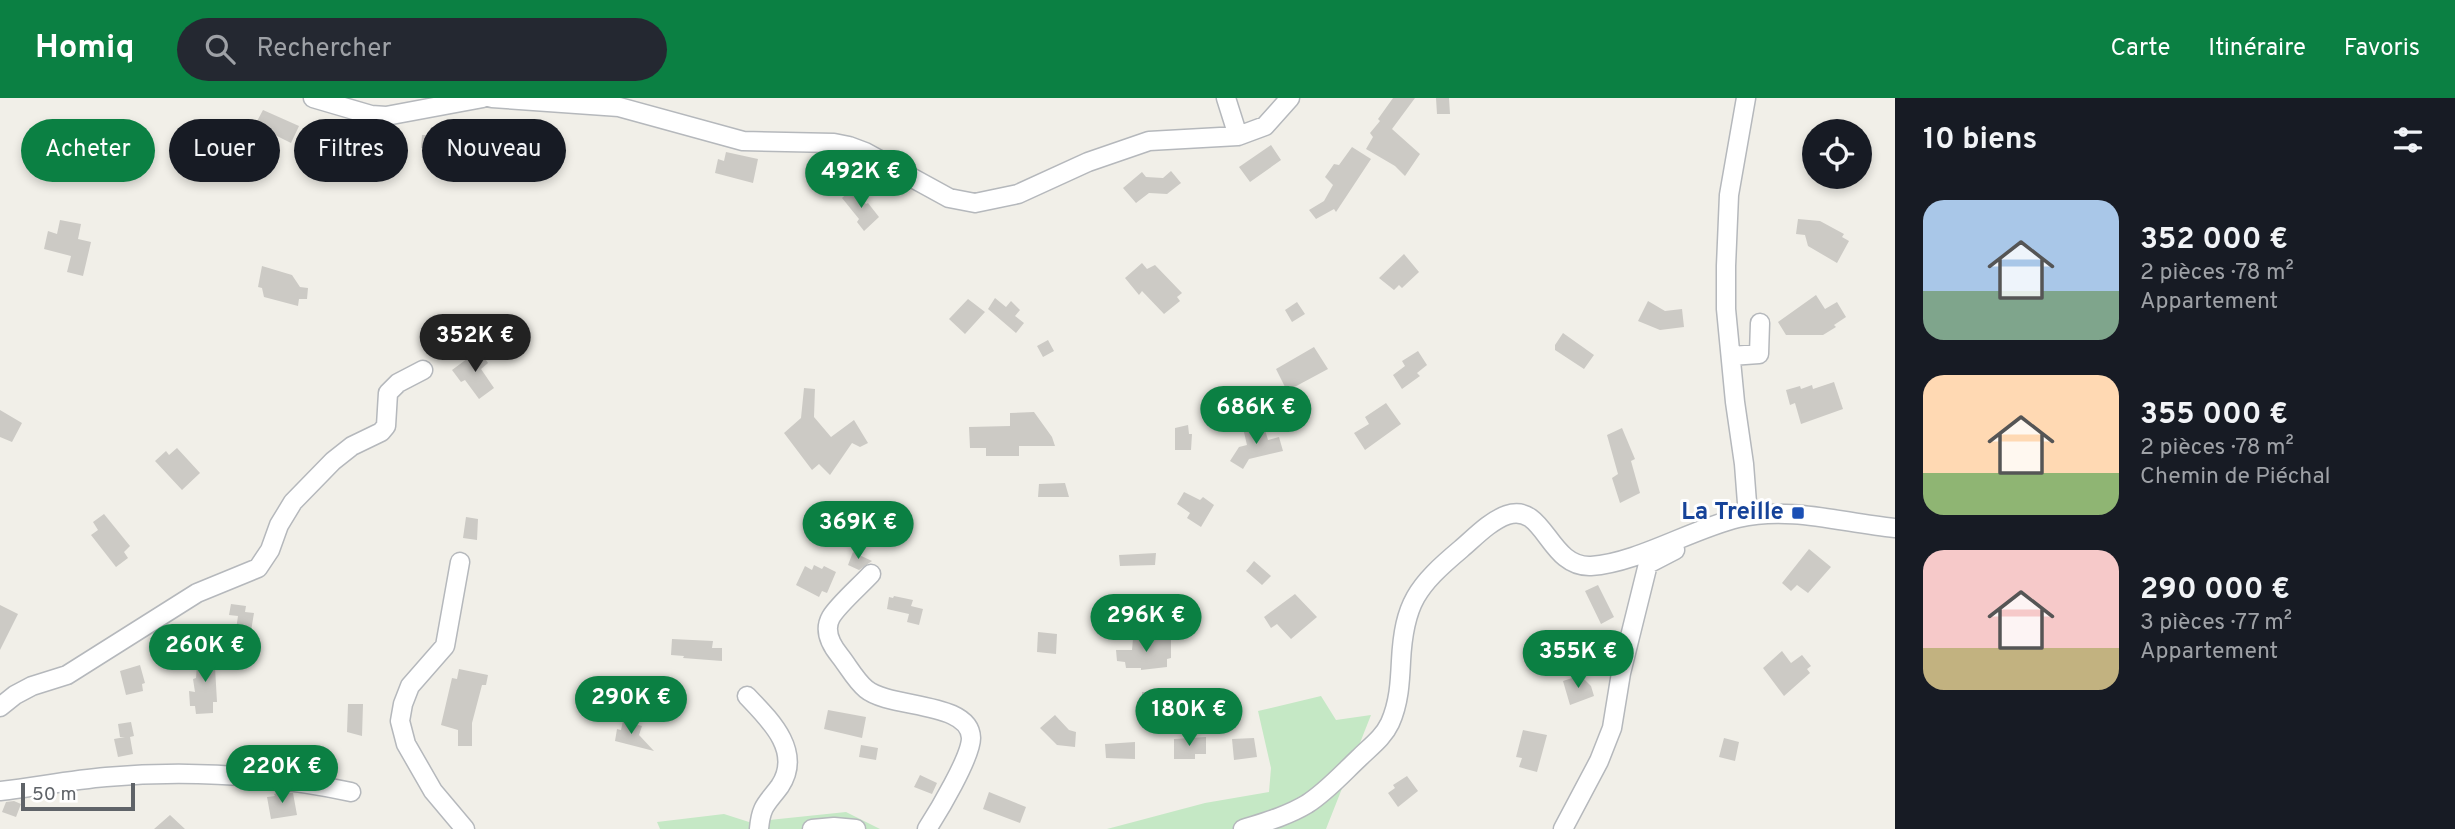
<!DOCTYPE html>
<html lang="fr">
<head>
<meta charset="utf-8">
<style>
  :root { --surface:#171b24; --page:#242831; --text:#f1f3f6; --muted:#9ea1a6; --accent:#0b8043 }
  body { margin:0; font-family:Overpass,sans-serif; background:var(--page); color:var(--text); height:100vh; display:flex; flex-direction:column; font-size:26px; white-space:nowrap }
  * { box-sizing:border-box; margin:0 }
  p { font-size:23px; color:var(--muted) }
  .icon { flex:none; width:38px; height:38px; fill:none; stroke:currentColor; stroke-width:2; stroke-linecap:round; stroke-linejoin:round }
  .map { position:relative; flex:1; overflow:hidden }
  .sheet { display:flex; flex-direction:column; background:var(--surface); width:560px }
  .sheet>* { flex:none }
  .banner { position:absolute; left:21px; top:21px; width:665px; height:63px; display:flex; gap:14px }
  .tools { position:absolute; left:1802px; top:21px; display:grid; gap:14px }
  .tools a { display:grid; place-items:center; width:70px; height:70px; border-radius:50%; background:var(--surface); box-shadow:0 4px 10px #0003; font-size:35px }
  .scale { position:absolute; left:21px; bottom:18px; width:114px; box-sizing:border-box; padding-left:7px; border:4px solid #5f6368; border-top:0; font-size:19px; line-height:24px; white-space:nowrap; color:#5f6368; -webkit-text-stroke:5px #fff; paint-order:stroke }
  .price { position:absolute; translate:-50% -60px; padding:0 16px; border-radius:24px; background:var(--accent); color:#fff; font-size:23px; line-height:46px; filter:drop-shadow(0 2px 4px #0008) }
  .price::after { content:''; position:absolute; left:50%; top:42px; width:21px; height:16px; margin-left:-10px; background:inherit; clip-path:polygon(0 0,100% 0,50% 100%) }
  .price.current { background:#222; color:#fff }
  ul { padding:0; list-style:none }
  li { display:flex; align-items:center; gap:21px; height:175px; padding:0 28px }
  li span { display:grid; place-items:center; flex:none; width:196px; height:140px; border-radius:21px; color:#555 }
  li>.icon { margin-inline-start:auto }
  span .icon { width:84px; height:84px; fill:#fffc; stroke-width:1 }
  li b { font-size:30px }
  h2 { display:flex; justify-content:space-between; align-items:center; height:84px; padding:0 28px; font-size:30px }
  .chip { padding:0 24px; border-radius:32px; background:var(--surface); box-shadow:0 4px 10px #0003; font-size:24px; line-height:63px }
  .chip.current { background:var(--accent); color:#fff }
  header { display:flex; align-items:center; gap:42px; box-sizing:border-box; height:98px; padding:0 35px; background:var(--accent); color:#fff }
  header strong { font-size:33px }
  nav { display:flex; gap:38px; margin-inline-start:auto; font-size:24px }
  .search { width:490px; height:63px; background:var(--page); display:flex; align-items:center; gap:18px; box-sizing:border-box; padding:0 24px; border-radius:38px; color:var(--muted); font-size:26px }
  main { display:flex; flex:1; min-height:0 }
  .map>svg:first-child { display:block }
  .green { fill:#c5e8c5 }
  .building { fill:#cccac5 }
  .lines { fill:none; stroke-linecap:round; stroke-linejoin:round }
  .minor-casing { stroke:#b5b8bc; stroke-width:21 }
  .minor { stroke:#fff; stroke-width:18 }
  .transit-dot { fill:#1a4fb4; stroke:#fff; stroke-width:2.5 }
  .labels { text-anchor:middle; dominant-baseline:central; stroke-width:6; stroke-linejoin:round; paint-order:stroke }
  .transit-label { font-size:24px; font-weight:bold; fill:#164399; stroke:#fff; text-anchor:end }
</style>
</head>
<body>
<header>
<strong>Homiq</strong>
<div class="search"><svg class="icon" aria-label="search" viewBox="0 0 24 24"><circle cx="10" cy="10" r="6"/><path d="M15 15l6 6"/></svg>Rechercher</div>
<nav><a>Carte</a><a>Itinéraire</a><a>Favoris</a></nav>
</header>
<main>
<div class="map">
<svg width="1895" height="731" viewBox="0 0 1895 731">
  <rect width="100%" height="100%" fill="#f1efe8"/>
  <path class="green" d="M 1321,598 L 1336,622 L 1371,617 L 1326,731 L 1107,731 L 1205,705 L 1269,694 L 1271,670 L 1258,613 Z
    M 846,714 L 880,731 L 660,731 L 657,724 L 724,716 L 749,724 Z"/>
  <path class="building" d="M 1393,0 L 1415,0 L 1392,31 L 1420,56 L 1405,78 L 1395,68 L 1366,51 L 1373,39 L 1370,35 L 1380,23 L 1378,21 Z
    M 1436,0 L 1449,0 L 1450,16 L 1437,16 Z
    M 263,12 L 299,28 L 291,45 L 269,34 L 257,54 L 250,51 L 259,29 L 255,27 Z
    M 475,28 L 504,31 L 502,47 L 470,42 L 470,45 L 460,44 L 459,51 L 452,51 L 451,53 L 421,50 L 422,37 L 431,37 L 431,29 L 474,31 Z
    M 1271,47 L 1281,62 L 1250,84 L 1239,69 Z
    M 1352,49 L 1371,61 L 1336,114 L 1334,111 L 1316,121 L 1309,112 L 1324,103 L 1333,87 L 1325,79 L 1334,66 L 1339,67 Z
    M 726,54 L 758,61 L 753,85 L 715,75 L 718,61 L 724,63 Z
    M 1171,73 L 1181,85 L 1167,96 L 1149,95 L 1136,105 L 1123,90 L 1142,74 L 1146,79 L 1163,80 Z
    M 852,91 L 866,106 L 868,105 L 879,119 L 864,133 L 857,124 L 859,121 L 842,100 Z
    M 1798,121 L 1820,123 L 1844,136 L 1842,139 L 1849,143 L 1837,165 L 1808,148 L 1805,137 L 1796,136 Z
    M 60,122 L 81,126 L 78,141 L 91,144 L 83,178 L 67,174 L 71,158 L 44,151 L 48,133 L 57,136 Z
    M 1404,156 L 1419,174 L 1402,190 L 1399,187 L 1394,192 L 1379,180 Z
    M 1142,165 L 1147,171 L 1155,167 L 1182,195 L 1177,199 L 1180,203 L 1164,216 L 1142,193 L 1139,197 L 1125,180 Z
    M 262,168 L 292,177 L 300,189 L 308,190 L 307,201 L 299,201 L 298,208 L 264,199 L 262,190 L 258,189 Z
    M 1816,197 L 1825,211 L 1837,204 L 1846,219 L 1834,227 L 1836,229 L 1823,237 L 1786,237 L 1778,224 Z
    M 995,200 L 1006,209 L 1011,203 L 1020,212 L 1015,218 L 1024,225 L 1016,235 L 988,211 Z
    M 968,201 L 985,214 L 965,236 L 949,221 Z
    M 1648,203 L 1665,213 L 1682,211 L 1684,229 L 1660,232 L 1638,223 Z
    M 1297,204 L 1305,216 L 1292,224 L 1285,212 Z
    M 1563,235 L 1594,257 L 1584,271 L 1555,252 L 1555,247 Z
    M 1048,242 L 1054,253 L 1043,259 L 1037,248 Z
    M 1314,249 L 1328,271 L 1287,293 L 1276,271 Z
    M 479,252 L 488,265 L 481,271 L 494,290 L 479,301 L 465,282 L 461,284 L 452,272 Z
    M 1418,253 L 1427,267 L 1417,275 L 1420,278 L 1402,291 L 1393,277 L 1405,268 L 1402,263 Z
    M 1834,284 L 1843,311 L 1801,326 L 1795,305 L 1790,307 L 1786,292 L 1800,288 L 1801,291 L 1812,287 L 1813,291 Z
    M 804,290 L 815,291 L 814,319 L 831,339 L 854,322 L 868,345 L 860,349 L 852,345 L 830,377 L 819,366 L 812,372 L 784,335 L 801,320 Z
    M 1386,305 L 1401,326 L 1365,352 L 1354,335 L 1369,326 L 1365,319 Z
    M 0,312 L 22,325 L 12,344 L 0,339 Z
    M 1034,314 L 1052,339 L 1055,348 L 1019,348 L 1019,358 L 986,358 L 986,350 L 970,350 L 969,329 L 1010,328 L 1010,315 Z
    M 1263,325 L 1268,342 L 1279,339 L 1283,353 L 1249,361 L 1243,371 L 1230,363 L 1239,349 L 1247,347 L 1243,330 Z
    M 1188,327 L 1189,336 L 1192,336 L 1191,352 L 1175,352 L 1175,330 Z
    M 1622,330 L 1635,361 L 1631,363 L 1640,395 L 1620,405 L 1612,380 L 1618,376 L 1607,337 Z
    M 177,350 L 200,375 L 182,392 L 155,363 L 166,353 L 169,357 Z
    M 1065,385 L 1069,399 L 1038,399 L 1039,386 Z
    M 1184,394 L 1200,402 L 1203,399 L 1214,407 L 1201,429 L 1187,420 L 1190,415 L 1177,406 Z
    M 104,416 L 130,448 L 124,454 L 128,460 L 116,469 L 91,437 L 98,432 L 93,424 Z
    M 831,416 L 844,421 L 835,434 L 825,427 Z
    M 466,419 L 478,421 L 477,442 L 463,440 Z
    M 1809,451 L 1831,469 L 1808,495 L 1797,487 L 1791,493 L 1782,485 Z
    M 853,454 L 872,463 L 859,472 L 848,467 Z
    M 1156,455 L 1155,467 L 1120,468 L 1119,457 Z
    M 1254,463 L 1271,478 L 1262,487 L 1246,473 Z
    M 814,467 L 822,471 L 824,468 L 836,474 L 827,495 L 822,493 L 819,499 L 796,487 L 805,468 L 812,472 Z
    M 1598,487 L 1614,519 L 1601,526 L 1585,493 Z
    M 1295,496 L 1317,519 L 1291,541 L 1277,526 L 1271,530 L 1264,519 Z
    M 894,498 L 913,502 L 911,508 L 923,511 L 919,527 L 907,524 L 909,516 L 887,511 L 889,499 L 893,500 Z
    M 231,506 L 246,508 L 245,514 L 254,515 L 250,539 L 257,540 L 255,555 L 224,550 L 226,540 L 235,538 L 238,518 L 229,517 Z
    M 0,507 L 18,516 L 0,552 Z
    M 1038,534 L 1057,536 L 1056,556 L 1037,554 Z
    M 672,541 L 713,543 L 712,550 L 722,550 L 722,563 L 683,560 L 684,558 L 671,557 Z
    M 1133,541 L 1171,542 L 1171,560 L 1167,561 L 1167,569 L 1141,572 L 1141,570 L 1126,570 L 1125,564 L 1117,563 L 1116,552 L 1132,552 Z
    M 198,552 L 214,552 L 217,604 L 213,604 L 213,615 L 196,616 L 195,608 L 190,608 L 189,593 L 195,594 L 193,581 L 196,580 Z
    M 1782,553 L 1791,565 L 1802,557 L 1811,568 L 1807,571 L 1810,575 L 1784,598 L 1763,570 Z
    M 140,567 L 145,585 L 142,586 L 143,593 L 126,597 L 120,573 Z
    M 459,571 L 488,577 L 486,587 L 482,587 L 472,625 L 472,648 L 458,648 L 458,632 L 441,627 L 452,580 L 457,581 Z
    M 1578,578 L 1579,582 L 1584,581 L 1591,588 L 1594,598 L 1570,607 L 1563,583 Z
    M 1142,594 L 1170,594 L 1170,607 L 1142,609 Z
    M 348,606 L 363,606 L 362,638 L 347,634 Z
    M 828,612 L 866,619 L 862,640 L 824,631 Z
    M 1055,617 L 1069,632 L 1076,634 L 1075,649 L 1057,647 L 1040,630 Z
    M 623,623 L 642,628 L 639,637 L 654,653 L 615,643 L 617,631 L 621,632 Z
    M 131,624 L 134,638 L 130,639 L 133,656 L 118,659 L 114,641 L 125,639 L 120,639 L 118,626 Z
    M 1523,632 L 1547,637 L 1537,674 L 1519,669 L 1522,660 L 1516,659 Z
    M 1206,639 L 1206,656 L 1195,656 L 1195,661 L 1174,661 L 1174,641 Z
    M 1254,640 L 1257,659 L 1234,662 L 1232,641 Z
    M 1724,640 L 1739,644 L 1735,663 L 1719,659 Z
    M 1135,644 L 1135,661 L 1106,660 L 1105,646 Z
    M 861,647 L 878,650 L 876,662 L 859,659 Z
    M 920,677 L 937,685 L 932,696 L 914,689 Z
    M 1407,678 L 1418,693 L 1398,709 L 1388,695 L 1395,690 L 1393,687 Z
    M 280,694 L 293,695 L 297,717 L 271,721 L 267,699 L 275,698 L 274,696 Z
    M 989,694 L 1026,709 L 1020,725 L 983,711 Z
    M 14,703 L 21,706 L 16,719 L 2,714 L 6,704 Z
    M 170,717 L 185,731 L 154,731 Z"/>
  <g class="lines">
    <defs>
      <path id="minor" d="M 313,0 L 371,17 L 386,18 L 483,0
        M 492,0 L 619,9 L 743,43 L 834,45 L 849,48 L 865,54 L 949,100 L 975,105 L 1018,96 L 1088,64 L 1149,43 L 1238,38 L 1265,28 L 1290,0
        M 1226,0 L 1238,38
        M 1746,0 L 1729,97 L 1726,168 L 1726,211 L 1735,304 L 1744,366 L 1748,418
        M 1731,258 L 1759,256 L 1760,225
        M 460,464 L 445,548 L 410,588 L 403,606 L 400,623 L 406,646 L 433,693 L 465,731
        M 871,476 C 861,487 838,507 831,519 C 823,533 831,547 840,558 C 848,568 856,583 866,591 C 890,611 970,603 971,640 C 971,659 938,714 927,731
        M 747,598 C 769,621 803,653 780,688 C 767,706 761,707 759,731
        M 0,609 L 15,597 L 32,588 L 67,577 L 197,495 L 258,470 L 270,452 L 279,427 L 293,404 L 333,363 L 352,348 L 381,334 L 386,328 L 388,295 L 398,285 L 423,272
        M 0,693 C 35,689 71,682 106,679 C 187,672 271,677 351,694
        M 812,731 L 834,729 L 856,731
        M 1243,731 C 1265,724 1287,718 1307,706 C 1326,694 1342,676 1359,660 C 1370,649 1383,640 1390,625 C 1399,605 1400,584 1401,563 C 1404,505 1417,488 1461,451 C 1475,439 1490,423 1507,417 C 1545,404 1548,470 1591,468 C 1637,465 1692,431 1738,420 C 1791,408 1842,425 1895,430
        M 1563,731 L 1599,663 L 1612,630 L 1621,575 L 1648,466 L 1675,452"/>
    </defs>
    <use href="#minor" class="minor-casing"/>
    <use href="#minor" class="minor"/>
  </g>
  <rect class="transit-dot" x="1791" y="408" width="14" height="14" rx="3.5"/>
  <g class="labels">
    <g class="transit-label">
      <text x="1784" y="415">La Treille</text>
    </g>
  </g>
</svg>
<div class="tools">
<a><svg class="icon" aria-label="locate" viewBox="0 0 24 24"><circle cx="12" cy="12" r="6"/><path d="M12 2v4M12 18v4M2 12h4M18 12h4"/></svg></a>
</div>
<div class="scale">50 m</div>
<b class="price" style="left:861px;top:112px">492K €</b>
<b class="price current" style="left:475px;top:276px">352K €</b>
<b class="price" style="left:1256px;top:348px">686K €</b>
<b class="price" style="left:858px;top:463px">369K €</b>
<b class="price" style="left:1146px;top:556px">296K €</b>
<b class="price" style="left:205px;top:586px">260K €</b>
<b class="price" style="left:1578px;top:592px">355K €</b>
<b class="price" style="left:631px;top:638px">290K €</b>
<b class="price" style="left:1189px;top:650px">180K €</b>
<b class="price" style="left:282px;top:707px">220K €</b>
<div class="banner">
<a class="chip current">Acheter</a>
<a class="chip">Louer</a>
<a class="chip">Filtres</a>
<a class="chip">Nouveau</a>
</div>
</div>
<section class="sheet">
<h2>10 biens<svg class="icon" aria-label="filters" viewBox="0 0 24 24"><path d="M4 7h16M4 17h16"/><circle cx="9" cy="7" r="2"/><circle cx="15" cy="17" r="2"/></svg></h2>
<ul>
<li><span style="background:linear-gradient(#a9c7e8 65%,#7fa58c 0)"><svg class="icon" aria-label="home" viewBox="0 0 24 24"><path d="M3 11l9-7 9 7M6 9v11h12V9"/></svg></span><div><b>352 000 €</b><p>2 pièces · 78 m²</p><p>Appartement</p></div></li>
<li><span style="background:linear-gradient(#ffd9b3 70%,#8fb573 0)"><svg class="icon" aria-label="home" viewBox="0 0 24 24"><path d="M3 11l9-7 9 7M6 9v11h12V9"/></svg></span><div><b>355 000 €</b><p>2 pièces · 78 m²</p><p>Chemin de Piéchal</p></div></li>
<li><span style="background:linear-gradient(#f6c9c9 70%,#c2b280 0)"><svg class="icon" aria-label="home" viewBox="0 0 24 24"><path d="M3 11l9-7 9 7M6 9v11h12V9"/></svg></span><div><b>290 000 €</b><p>3 pièces · 77 m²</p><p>Appartement</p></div></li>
</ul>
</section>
</main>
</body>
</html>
